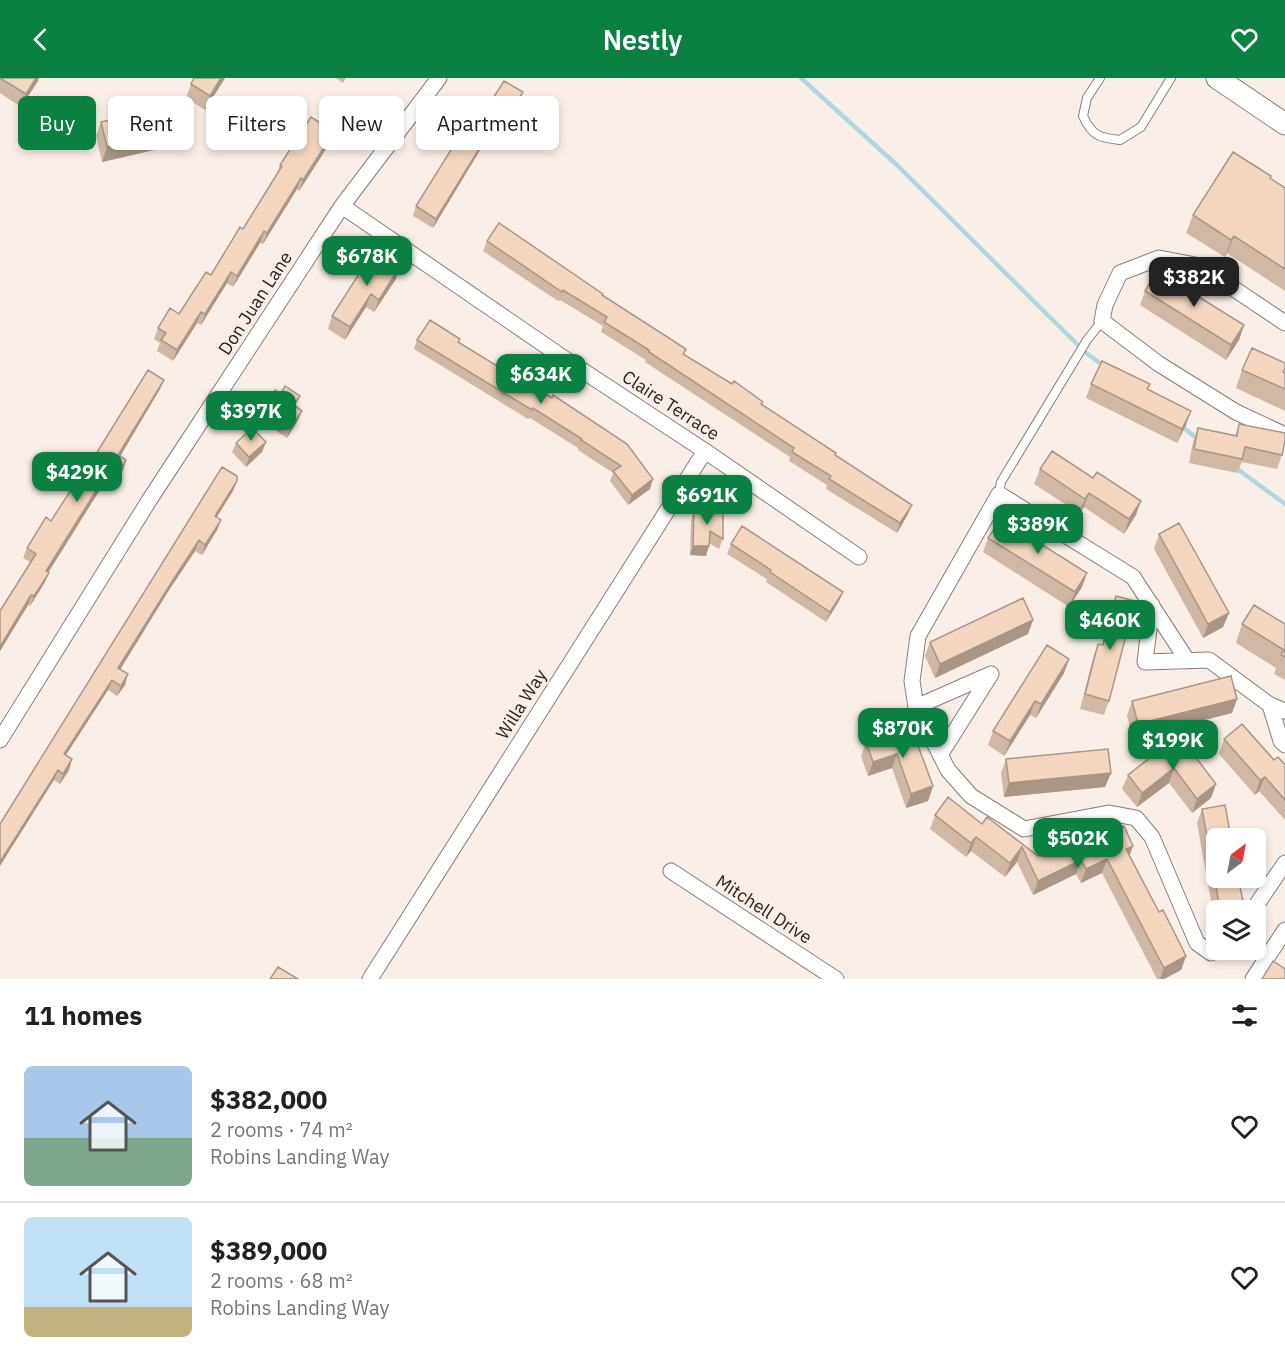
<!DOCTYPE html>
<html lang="en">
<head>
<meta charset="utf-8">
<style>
  :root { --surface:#fff; --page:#f2f2f2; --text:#222; --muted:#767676; --line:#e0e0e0; --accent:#0b8043 }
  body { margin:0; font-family:"IBM Plex Sans",sans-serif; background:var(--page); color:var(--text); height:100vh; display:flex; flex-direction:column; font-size:22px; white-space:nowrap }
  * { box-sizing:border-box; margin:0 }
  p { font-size:20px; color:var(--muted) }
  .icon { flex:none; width:33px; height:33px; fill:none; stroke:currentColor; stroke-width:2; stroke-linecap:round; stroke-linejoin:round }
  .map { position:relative; height:901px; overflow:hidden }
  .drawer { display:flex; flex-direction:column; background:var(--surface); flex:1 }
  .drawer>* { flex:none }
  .hud { position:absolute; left:18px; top:18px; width:600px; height:54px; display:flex; gap:12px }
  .needle { width:39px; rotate:32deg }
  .fabs { position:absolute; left:1206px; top:750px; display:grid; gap:12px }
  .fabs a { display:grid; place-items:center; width:60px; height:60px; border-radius:9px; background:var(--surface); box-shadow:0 3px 9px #0003; font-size:30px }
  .price { position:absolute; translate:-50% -51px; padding:0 14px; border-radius:12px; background:var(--accent); color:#fff; font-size:20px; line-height:39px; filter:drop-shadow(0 2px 3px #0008) }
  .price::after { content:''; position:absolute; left:50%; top:36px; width:18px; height:14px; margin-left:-9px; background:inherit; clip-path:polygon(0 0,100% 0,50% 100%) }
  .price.active { background:#222; color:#fff }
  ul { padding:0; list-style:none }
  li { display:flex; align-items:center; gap:18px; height:150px; padding:0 24px }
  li+li { border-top:2px solid var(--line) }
  li span { display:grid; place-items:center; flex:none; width:168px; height:120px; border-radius:9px; color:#555 }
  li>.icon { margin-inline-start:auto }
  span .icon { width:72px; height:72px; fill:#fffc; stroke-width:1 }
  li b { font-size:26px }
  h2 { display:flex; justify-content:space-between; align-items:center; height:72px; padding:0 24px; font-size:26px }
  .pill { padding:0 21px; border-radius:9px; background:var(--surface); box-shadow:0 3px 9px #0003; font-size:21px; line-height:54px }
  .pill.active { background:var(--accent); color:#fff }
  header { display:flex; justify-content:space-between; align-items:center; height:78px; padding:0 24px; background:var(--accent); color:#fff; font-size:27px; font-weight:600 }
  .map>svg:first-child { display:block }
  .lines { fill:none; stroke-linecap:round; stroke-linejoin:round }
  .stream { stroke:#afd7df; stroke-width:4.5 }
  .lane-casing { stroke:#887e78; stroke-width:10 }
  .street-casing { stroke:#887e78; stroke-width:17 }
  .secondary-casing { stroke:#887e78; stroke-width:23 }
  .lane { stroke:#fff; stroke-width:8 }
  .street { stroke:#fff; stroke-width:15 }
  .secondary { stroke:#fff; stroke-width:21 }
  .wall { fill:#d0b8a5 }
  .shaded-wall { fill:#a99686 }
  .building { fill:#f2d6c0; stroke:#a99686; stroke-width:1.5 }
  .labels { text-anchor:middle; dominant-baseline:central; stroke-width:4.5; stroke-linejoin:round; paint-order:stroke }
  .street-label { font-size:18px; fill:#262220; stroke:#faefe8 }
</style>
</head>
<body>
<header><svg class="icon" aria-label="back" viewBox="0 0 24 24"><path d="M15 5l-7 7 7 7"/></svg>Nestly<svg class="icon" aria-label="heart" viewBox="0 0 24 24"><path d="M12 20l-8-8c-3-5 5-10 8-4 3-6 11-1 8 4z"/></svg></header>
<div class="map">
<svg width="1285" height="901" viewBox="0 0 1285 901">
  <rect width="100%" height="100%" fill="#faefe8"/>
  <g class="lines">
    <path class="stream" d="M 801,0 L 898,88 L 1085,274 L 1105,289
      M 1181,348 L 1198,361
      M 1236,390 L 1285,426"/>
    <defs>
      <path id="lane" d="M 1100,0 L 1087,20 L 1083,38 C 1092,58 1100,60 1120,62 L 1141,49 L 1171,0
        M 999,416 L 1001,404 L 1087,262 L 1102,243"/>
      <path id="street" d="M 342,128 L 562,279 L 705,373 L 859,479
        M 1285,245 L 1200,188 L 1159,180 L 1120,195 L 1105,227 L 1102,243 L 1159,286 L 1236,334 L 1285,357
        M 1152,527 L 1145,584 L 1209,582 L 1270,627 L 1285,633
        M 1187,582 L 1133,499 L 999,416 L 918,558 L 912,603 L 916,629 L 948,692 L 971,718 L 1024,751 L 1109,735 L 1136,740 L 1152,759 L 1197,865 L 1211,875 L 1217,872
        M 1270,627 L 1281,663 L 1285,667
        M 916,629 L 991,596
        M 0,662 L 150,421 L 342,128 L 439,0
        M 940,677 L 991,596
        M 671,793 L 836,901
        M 1253,832 L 1285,785
        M 370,901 L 705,373
        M 1253,901 L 1285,852"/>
      <path id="secondary" d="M 1217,0 L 1285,46"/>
    </defs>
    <use href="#lane" class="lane-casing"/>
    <use href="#street" class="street-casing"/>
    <use href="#secondary" class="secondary-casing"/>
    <use href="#lane" class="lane"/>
    <use href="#street" class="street"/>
    <use href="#secondary" class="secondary"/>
  </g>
  <path class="wall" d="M 0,0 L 38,3 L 21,29 L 0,15 Z
    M 194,0 L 225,0 L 205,32 L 186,20 L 191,6 Z
    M 336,0 L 346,0 L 343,5 Z
    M 523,14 L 519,24 L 501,54 L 494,49 L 433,150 L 413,138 L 416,128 L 476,47 Z
    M 101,44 L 159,58 L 154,72 L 102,84 L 96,58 Z
    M 334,54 L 330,65 L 299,113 L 297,111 L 263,166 L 260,165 L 233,209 L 227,205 L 201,247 L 197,245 L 173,283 L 157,273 L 160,265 L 154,261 L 158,250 L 179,236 L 211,197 L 243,151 L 276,98 L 280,87 Z
    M 1271,100 L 1285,110 L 1285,213 L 1227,175 L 1225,179 L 1186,155 L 1193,137 Z
    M 487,163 L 602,218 L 686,271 L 684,277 L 732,306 L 763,324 L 762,326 L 836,375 L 835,377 L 908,436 L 897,455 L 826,411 L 827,407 L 789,383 L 790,379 L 645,284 L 646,282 L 601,254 L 603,248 L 560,222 L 558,223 L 483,173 Z
    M 396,201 L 374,234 L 366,229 L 345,262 L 328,251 L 332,238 Z
    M 1145,213 L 1244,247 L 1239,262 L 1226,282 L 1140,227 Z
    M 417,262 L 458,264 L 515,299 L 650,411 L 628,427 L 610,403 L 613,395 L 578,372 L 578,370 L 530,340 L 528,341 L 414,271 Z
    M 1285,285 L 1285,333 L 1236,310 L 1242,292 Z
    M 164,302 L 160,311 L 120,378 L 126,382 L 123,392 L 113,407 L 106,402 L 48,494 L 45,504 L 30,528 L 28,527 L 0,573 L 0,533 L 30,484 L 23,480 L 27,470 L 51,443 Z
    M 1091,306 L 1186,347 L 1177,365 L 1086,320 Z
    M 296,328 L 302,333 L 298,342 L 287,360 L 258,341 L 262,332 Z
    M 1239,346 L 1282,377 L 1277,391 L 1242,384 L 1237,395 L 1189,385 L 1193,364 L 1198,350 L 1235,358 Z
    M 266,364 L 262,374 L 246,389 L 232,374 L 236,365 Z
    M 1040,391 L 1136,437 L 1124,456 L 1084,429 L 1079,435 L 1034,406 Z
    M 233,413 L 217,439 L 221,442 L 217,452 L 202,477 L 195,473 L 169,512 L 120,591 L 125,607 L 117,618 L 108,612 L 66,677 L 72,681 L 69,692 L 60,706 L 54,702 L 0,746 Z
    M 694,432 L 723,461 L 719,471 L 709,465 L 706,478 L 690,477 L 691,442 Z
    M 1159,456 L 1229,535 L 1223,549 L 1203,560 L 1154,471 Z
    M 988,460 L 1087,495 L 1082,509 L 1069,529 L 983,474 Z
    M 731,466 L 843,514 L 839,523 L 826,544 L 766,504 L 767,501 L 727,476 Z
    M 1116,518 L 1109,623 L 1104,637 L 1080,631 L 1093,580 L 1098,566 L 1102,567 L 1111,533 Z
    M 1033,542 L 1028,556 L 935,600 L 925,578 L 930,564 Z
    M 1242,546 L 1285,546 L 1285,602 L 1274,596 L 1276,590 L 1236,565 Z
    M 1069,581 L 1064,595 L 1036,640 L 1030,637 L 1004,678 L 988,667 L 993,653 Z
    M 1237,621 L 1232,635 L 1133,660 L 1127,638 L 1132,623 Z
    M 1224,661 L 1285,687 L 1285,742 L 1259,713 L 1255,717 L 1219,676 Z
    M 866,664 L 908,668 L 933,708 L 928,723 L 906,730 L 892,690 L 868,698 L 861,678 Z
    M 1174,679 L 1211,720 L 1192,735 L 1169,705 L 1137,729 L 1122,711 L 1128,697 Z
    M 1006,681 L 1111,695 L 1105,709 L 1004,719 L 1001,695 Z
    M 1202,731 L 1242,832 L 1216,832 L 1216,845 L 1215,845 L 1197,745 Z
    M 935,737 L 982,746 L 1038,778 L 1080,769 L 1130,778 L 1159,834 L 1186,878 L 1181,892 L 1164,901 L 1157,901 L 1102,795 L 1081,805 L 1076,796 L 1033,817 L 1017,784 L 1005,799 L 971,773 L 966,779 L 930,751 Z"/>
  <path class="shaded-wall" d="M 36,0 L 39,0 L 38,3 L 21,29 L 26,16 Z
    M 221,0 L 225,0 L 205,32 L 210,18 Z
    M 523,14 L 519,24 L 501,54 L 504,44 Z
    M 498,40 L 494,49 L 433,150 L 436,141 Z
    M 334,54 L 330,65 L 299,113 L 303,102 Z
    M 159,58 L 154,72 L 102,84 L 107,69 Z
    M 301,100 L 297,111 L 263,166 L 267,155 Z
    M 264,153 L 260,165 L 233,209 L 237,198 Z
    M 1234,158 L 1227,175 L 1225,179 L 1231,162 Z
    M 400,188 L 396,201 L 374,234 L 379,222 Z
    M 231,194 L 227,205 L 201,247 L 205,236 Z
    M 371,216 L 366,229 L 345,262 L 350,249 Z
    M 201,234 L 197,245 L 173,283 L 177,272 Z
    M 1244,247 L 1239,262 L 1226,282 L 1231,267 Z
    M 164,302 L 160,311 L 115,387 L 118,377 Z
    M 302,333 L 298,342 L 287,360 L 290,350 Z
    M 1191,333 L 1186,347 L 1177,365 L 1182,351 Z
    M 266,364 L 262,374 L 246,389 L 249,379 Z
    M 126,382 L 123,392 L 113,407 L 117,397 Z
    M 109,392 L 106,402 L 43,503 L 46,493 Z
    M 653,401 L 650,411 L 628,427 L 632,417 Z
    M 237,403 L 233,413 L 211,448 L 215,438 Z
    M 1089,415 L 1084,429 L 1079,435 L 1085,421 Z
    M 1141,423 L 1136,437 L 1124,456 L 1129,441 Z
    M 912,427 L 908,436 L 897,455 L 900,445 Z
    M 221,442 L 217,452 L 202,477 L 205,467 Z
    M 199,462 L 195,473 L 169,512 L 115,600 L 118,590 L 173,502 Z
    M 693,468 L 709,468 L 706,478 L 690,477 Z
    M 49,495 L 45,504 L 30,528 L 34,518 Z
    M 1087,495 L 1082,509 L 1069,529 L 1075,514 Z
    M 843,514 L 839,523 L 826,544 L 830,534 Z
    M 31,517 L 28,527 L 0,573 L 0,569 Z
    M 1229,535 L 1223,549 L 1203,560 L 1208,546 Z
    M 1033,542 L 1028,556 L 935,600 L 940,586 Z
    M 1069,581 L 1064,595 L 1036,640 L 1041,626 Z
    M 128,596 L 125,607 L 117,618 L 121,608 Z
    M 112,602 L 108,612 L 60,686 L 64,676 Z
    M 1237,621 L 1232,635 L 1133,660 L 1138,646 Z
    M 1035,623 L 1030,637 L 1004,678 L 1010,663 Z
    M 897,676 L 892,690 L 868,698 L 873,684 Z
    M 72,681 L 69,692 L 60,706 L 63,696 Z
    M 1174,690 L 1169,705 L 1137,729 L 1142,715 Z
    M 58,692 L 54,702 L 0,788 L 0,784 Z
    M 1111,695 L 1105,709 L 1004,719 L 1009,705 Z
    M 1265,699 L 1259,713 L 1255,717 L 1260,702 Z
    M 1216,706 L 1211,720 L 1192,735 L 1197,721 Z
    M 933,708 L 928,723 L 906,730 L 911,716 Z
    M 976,759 L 971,773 L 966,779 L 971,765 Z
    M 1133,768 L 1128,782 L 1126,771 Z
    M 1022,769 L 1017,784 L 1005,799 L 1010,785 Z
    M 1107,781 L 1102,795 L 1081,805 L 1086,791 Z
    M 1081,782 L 1076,796 L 1033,817 L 1038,803 Z
    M 1244,827 L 1242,832 L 1220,832 L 1220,831 Z
    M 1186,878 L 1181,892 L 1164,901 L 1160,901 L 1164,890 Z"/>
  <path class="building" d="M 0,0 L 36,0 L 26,16 Z
    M 194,0 L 221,0 L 210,18 L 191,6 Z
    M 504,3 L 523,14 L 504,44 L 498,40 L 436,141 L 416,128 L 469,43 L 476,47 Z
    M 153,32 L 159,58 L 107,69 L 101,44 Z
    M 311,39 L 334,54 L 303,102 L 301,100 L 267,155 L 264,153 L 237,198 L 231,194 L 205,236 L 201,234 L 177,272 L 161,262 L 166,255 L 158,250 L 170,230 L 179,236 L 206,194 L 211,197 L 240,149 L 243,151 L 282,88 L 280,87 Z
    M 1233,74 L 1271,98 L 1270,100 L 1285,110 L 1285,191 L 1234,158 L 1231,162 L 1193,137 Z
    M 499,145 L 603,216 L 602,217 L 686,271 L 683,276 L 732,306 L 734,303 L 763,324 L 761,326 L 836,375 L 835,377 L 912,427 L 900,445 L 829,401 L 831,398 L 792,374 L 794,370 L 649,274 L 649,272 L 604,244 L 607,239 L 563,212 L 562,214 L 487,163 Z
    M 375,171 L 400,188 L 379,222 L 371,216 L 350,249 L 332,238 Z
    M 1157,193 L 1244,247 L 1231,267 L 1145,213 Z
    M 430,242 L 460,261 L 458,264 L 515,299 L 516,297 L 552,320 L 553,317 L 627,366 L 653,401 L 632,417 L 613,393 L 621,388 L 581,362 L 582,361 L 533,330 L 532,332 L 417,262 Z
    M 1252,270 L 1285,285 L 1285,290 L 1283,294 L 1285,295 L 1285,311 L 1242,292 Z
    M 1102,283 L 1150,306 L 1147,311 L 1191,333 L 1182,351 L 1091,306 Z
    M 148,292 L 164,302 L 118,377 L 126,382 L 117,397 L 109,392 L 46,493 L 49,495 L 34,518 L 31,517 L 0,569 L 0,533 L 36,476 L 27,470 L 46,439 L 51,443 L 76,404 L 78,405 Z
    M 285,308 L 300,318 L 294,327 L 302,333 L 290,350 L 262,332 L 275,312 L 281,316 Z
    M 1239,346 L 1285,355 L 1285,363 L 1282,377 L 1245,369 L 1242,381 L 1194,371 L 1198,350 L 1237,358 Z
    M 252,350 L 266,364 L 249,379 L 236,365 Z
    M 1052,373 L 1093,400 L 1097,394 L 1141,423 L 1129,441 L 1089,415 L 1085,421 L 1040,391 Z
    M 222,389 L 237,398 L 237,403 L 215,438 L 221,442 L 205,467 L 199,462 L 173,502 L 118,590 L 128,596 L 121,608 L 112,602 L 64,676 L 72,681 L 63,696 L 58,692 L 0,784 L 0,746 Z
    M 694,432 L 723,433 L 723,461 L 710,453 L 709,468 L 693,468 Z
    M 1001,441 L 1087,495 L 1075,514 L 988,460 Z
    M 1179,445 L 1229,535 L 1208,546 L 1159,456 Z
    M 742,448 L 843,514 L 830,534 L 770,494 L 771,492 L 731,466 Z
    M 1116,518 L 1135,523 L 1109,623 L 1085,616 L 1098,566 L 1103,567 Z
    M 1023,520 L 1033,542 L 940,586 L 930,564 Z
    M 1254,527 L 1285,546 L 1285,579 L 1281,577 L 1284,572 L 1242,546 Z
    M 1047,567 L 1069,581 L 1041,626 L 1035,623 L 1010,663 L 993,653 Z
    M 1231,598 L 1237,621 L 1138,646 L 1132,623 Z
    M 1242,646 L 1274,682 L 1278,679 L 1285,687 L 1285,722 L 1265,699 L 1260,702 L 1224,661 Z
    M 902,651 L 908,668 L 917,665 L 933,708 L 911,716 L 897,676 L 873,684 L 866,664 Z
    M 1165,668 L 1174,679 L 1188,669 L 1216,706 L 1197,721 L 1174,690 L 1142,715 L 1128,697 Z
    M 1108,671 L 1111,695 L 1009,705 L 1006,681 Z
    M 948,719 L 982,746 L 987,739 L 1038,778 L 1075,760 L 1080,769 L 1124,748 L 1133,768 L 1126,771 L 1159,834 L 1163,832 L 1186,878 L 1164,890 L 1107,781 L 1086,791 L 1081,782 L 1038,803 L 1022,769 L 1010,785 L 976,759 L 971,765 L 935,737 Z
    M 1225,727 L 1231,760 L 1216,760 L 1216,800 L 1238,800 L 1244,827 L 1220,831 L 1202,731 Z
    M 1273,883 L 1285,891 L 1285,901 L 1262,901 Z
    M 278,889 L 298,901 L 270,901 Z"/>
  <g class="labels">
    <g class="street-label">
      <text transform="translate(255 225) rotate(-57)">Don Juan Lane</text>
      <text transform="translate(671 327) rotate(33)">Claire Terrace</text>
      <text transform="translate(521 626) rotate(-58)">Willa Way</text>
      <text transform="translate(764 831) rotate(33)">Mitchell Drive</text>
    </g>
  </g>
</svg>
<div class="fabs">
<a><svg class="needle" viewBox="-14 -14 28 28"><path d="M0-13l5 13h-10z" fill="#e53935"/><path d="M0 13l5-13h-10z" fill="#767676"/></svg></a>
<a><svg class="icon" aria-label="layers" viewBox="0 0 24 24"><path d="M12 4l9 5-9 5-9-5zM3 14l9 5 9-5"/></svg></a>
</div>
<b class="price" style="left:367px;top:209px">$678K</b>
<b class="price active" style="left:1194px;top:230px">$382K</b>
<b class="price" style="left:541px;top:327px">$634K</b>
<b class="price" style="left:251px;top:364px">$397K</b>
<b class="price" style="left:77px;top:425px">$429K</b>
<b class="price" style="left:707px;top:448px">$691K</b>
<b class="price" style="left:1038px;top:477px">$389K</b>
<b class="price" style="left:1110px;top:573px">$460K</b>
<b class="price" style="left:903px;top:681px">$870K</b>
<b class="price" style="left:1173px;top:693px">$199K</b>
<b class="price" style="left:1078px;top:791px">$502K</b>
<div class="hud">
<a class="pill active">Buy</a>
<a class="pill">Rent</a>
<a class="pill">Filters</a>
<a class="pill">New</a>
<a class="pill">Apartment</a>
</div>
</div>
<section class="drawer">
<h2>11 homes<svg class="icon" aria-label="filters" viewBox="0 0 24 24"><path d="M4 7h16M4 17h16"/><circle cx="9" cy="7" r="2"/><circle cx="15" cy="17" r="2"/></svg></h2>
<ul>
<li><span style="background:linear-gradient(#a9c7e8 60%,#7fa58c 0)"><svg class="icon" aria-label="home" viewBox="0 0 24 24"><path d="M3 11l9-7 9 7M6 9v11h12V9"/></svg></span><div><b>$382,000</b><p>2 rooms · 74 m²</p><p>Robins Landing Way</p></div><svg class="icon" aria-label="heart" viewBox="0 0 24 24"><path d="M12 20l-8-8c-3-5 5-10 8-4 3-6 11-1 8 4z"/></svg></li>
<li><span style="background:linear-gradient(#bfe0f5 75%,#c2b280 0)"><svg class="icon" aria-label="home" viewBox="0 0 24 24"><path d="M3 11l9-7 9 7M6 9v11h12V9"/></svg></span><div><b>$389,000</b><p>2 rooms · 68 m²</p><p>Robins Landing Way</p></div><svg class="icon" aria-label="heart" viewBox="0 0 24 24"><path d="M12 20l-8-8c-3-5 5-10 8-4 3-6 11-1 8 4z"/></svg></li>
</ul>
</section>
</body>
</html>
